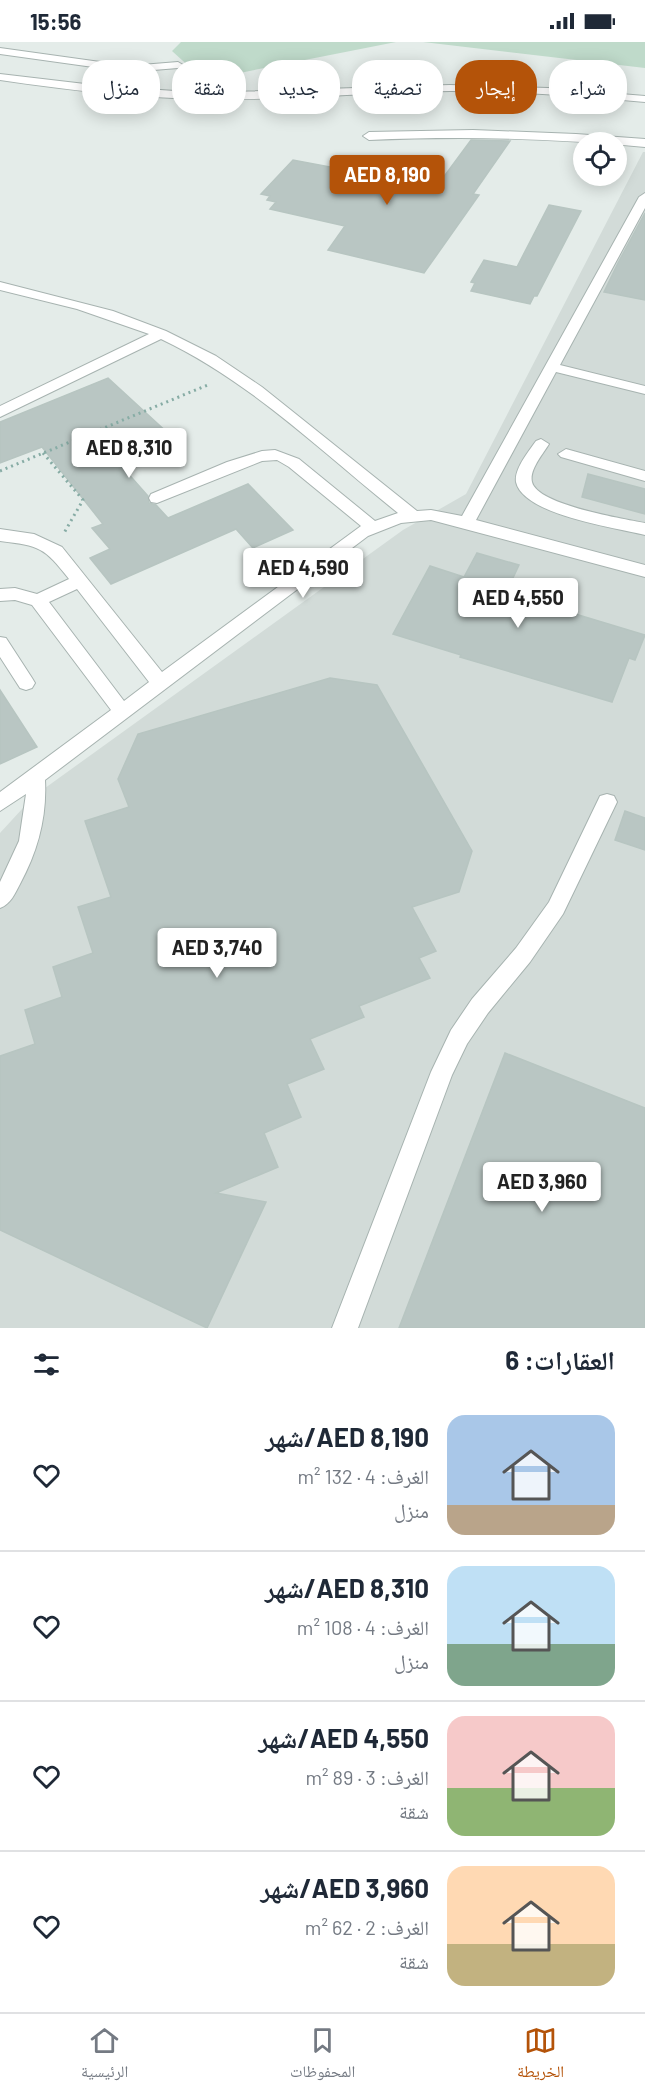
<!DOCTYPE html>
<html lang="ar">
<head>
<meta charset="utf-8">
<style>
  :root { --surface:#fff; --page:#f6f6f7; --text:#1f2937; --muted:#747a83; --line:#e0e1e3; --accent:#b45309 }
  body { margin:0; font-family:Barlow,"Noto Naskh Arabic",sans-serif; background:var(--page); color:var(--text); direction:rtl; height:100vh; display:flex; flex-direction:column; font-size:22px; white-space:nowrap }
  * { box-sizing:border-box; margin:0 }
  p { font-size:20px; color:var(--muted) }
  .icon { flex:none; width:33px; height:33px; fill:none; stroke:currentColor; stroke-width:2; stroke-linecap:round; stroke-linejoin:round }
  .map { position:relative; height:1286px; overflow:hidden; direction:ltr }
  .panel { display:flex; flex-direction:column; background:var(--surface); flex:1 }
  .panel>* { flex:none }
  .guide { position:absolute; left:18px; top:18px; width:609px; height:54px; direction:rtl; display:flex; gap:12px }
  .tools { position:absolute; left:573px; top:90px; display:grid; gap:12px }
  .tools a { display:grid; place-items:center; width:54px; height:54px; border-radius:50%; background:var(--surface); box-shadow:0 3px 15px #0003; font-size:30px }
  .price { position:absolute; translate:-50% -51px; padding:0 14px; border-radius:6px; background:#fff; color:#222; font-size:20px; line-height:39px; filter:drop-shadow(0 2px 3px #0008) }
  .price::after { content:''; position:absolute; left:50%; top:36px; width:18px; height:14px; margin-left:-9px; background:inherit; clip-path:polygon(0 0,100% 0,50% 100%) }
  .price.current { background:var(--accent); color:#fff }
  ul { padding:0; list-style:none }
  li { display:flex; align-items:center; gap:18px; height:150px; padding:0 30px }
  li+li { border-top:2px solid var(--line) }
  li span { display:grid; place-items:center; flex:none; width:168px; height:120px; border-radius:18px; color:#555 }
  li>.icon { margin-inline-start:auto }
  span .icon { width:72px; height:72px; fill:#fffc; stroke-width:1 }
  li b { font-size:26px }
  h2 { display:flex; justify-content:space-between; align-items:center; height:72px; padding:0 30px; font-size:26px }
  .chip { padding:0 21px; border-radius:24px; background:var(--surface); box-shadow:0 3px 15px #0003; font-size:21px; line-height:54px }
  .chip.current { background:var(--accent); color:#fff }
  .status { display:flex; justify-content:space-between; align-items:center; height:42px; padding:0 30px; background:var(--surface); direction:ltr }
  .status svg { height:16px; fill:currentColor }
  .dock { display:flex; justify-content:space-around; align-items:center; height:84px; border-top:2px solid var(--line); background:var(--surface); font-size:16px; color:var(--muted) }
  .dock a { display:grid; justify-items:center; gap:3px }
  .dock .current { color:var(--accent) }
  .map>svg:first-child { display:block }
  .built { fill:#d2dbd8 }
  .green { fill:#bfdaca }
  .building { fill:#b9c6c3; stroke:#b7c5c1; stroke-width:1.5 }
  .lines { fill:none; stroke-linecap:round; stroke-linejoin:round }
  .minor-casing { stroke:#a7b3b0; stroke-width:2 }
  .path { stroke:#87aca5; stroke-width:3; stroke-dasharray:2 4; stroke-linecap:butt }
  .minor { fill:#fff; fill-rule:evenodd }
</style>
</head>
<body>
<div class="status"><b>15:56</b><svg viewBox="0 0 49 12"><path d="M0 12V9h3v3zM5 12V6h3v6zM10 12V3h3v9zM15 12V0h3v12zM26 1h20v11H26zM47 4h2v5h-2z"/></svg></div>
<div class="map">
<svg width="645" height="1286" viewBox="0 0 645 1286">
  <rect width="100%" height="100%" fill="#e4ece9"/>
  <path class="built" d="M 643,110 L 645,110 L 645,1286 L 0,1286 L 0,791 L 34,754 L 403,488 L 466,452 Z"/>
  <path class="green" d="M 181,0 L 396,0 L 204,38 L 172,9 Z
    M 423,0 L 645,0 L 645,26 Z"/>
  <path class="building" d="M 471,98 L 510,99 L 473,152 L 479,153 L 424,231 L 328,208 L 345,184 L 270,167 L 276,160 L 267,158 L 270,154 L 261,152 L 293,118 L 426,143 L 432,134 L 443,136 Z
    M 549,163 L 581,169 L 537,254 L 534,254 L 530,262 L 471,249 L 475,241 L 471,240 L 484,218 L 517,225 Z
    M 645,171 L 645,258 L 604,250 L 618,221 Z
    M 108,336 L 183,405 L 125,428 L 148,454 L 149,461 L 156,463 L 168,476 L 248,442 L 293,488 L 253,506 L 236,487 L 111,542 L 90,516 L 110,507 L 92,486 L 103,482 L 42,405 L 0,421 L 0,380 Z
    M 588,432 L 645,447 L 645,472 L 582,455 Z
    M 477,511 L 519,523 L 512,538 L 567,555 L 563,562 L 574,565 L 572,571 L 645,593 L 635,618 L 629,616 L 612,660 L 460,615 L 461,613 L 393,592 L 430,524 L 464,535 Z
    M 330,636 L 377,643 L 472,809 L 459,850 L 412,865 L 436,909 L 419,916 L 430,936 L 359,964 L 364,975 L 310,997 L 324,1027 L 287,1042 L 301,1075 L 264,1091 L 278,1125 L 216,1151 L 266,1160 L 207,1286 L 0,1188 L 0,1014 L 35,1002 L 25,968 L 62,955 L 53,925 L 93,911 L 78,865 L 111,855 L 85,779 L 129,765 L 118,737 L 138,692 Z
    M 0,648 L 37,705 L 0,722 Z
    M 625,769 L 645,776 L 645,808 L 615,798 Z
    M 505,1011 L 645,1066 L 645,1286 L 399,1286 Z"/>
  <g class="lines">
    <defs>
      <path id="minor" d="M 0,6 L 129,24 L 178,20 L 183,23 L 178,26 L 129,30 L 0,12 Z
        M 0,32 L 102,44 L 204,51 L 450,43 L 548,46 L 645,54 L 645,60 C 580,54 515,49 450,49 C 368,50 286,59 204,57 C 136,56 68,48 0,38 Z
        M 473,88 L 576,92 L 645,97 L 645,105 C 555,96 461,94 369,98 L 363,94 L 369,90 Z
        M 645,151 L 645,166 L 560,323 L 645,344 L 645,352 L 556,330 L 476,478 L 645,523 L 645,535 L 431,478 L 401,481 L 368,494 L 45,738 C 47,775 38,809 20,842 C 15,851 11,862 0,866 L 0,840 L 19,799 L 26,752 L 0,769 L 0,750 L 111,668 L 32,563 L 15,558 L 0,559 L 0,547 L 15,546 L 37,552 L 69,537 C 44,505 40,504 0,499 L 0,487 L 34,492 L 62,505 L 162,630 L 361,484 L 289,425 L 277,418 L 262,419 L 157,461 L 151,460 L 149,456 L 151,452 L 227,420 L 262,409 L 275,408 L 299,417 L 375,479 L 398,471 C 322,410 250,339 161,297 L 0,375 L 0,364 L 149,292 L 77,267 L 0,248 L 0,240 L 113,269 L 166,289 L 216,314 L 262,345 L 417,469 L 431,468 L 462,474 L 639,155 ZM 77,547 L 149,640 L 124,659 L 49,560 Z
        M 541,397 L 549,402 C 543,412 529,428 532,440 C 537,463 624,477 645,481 L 645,493 C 617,486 523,473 516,440 C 514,427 529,409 536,399 Z
        M 566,407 L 645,429 L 645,439 L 561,415 L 558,412 Z
        M 0,595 L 6,596 L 32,636 L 35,641 L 32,646 L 26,648 L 20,646 L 0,615 Z
        M 607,752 L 614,754 L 617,760 L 563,872 L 530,920 L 488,971 L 467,1002 L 452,1033 L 358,1286 L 332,1286 L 431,1030 L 451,988 L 472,957 L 516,906 L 549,860 L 600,754 Z"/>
    </defs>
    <use href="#minor" class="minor-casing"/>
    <path class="path" d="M 43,411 L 83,458 L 64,491
      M 0,429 L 210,342"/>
    <use href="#minor" class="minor"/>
  </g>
</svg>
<div class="tools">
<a><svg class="icon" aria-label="locate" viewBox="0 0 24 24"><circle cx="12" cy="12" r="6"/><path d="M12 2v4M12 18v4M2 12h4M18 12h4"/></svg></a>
</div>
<b class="price current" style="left:387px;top:164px">AED 8,190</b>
<b class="price" style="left:129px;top:437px">AED 8,310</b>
<b class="price" style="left:303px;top:557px">AED 4,590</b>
<b class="price" style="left:518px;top:587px">AED 4,550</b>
<b class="price" style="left:217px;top:937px">AED 3,740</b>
<b class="price" style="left:542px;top:1171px">AED 3,960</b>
<div class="guide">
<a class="chip">شراء</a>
<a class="chip current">إيجار</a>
<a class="chip">تصفية</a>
<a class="chip">جديد</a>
<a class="chip">شقة</a>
<a class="chip">منزل</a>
</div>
</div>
<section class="panel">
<h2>العقارات: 6<svg class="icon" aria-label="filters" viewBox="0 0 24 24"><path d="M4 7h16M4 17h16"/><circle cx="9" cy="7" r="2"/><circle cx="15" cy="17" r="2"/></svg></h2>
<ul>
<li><span style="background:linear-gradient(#a9c7e8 75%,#b9a48a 0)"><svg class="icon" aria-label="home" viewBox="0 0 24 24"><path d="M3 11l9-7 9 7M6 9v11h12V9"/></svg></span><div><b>AED 8,190/شهر</b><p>الغرف: 4 · 132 m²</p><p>منزل</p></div><svg class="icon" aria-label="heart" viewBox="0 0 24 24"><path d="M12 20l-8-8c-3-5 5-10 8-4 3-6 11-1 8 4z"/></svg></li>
<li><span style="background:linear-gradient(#bfe0f5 65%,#7fa58c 0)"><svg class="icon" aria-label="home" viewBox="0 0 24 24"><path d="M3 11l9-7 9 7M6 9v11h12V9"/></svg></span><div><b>AED 8,310/شهر</b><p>الغرف: 4 · 108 m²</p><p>منزل</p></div><svg class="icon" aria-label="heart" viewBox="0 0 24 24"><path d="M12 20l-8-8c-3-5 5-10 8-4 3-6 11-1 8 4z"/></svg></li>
<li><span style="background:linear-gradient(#f6c9c9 60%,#8fb573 0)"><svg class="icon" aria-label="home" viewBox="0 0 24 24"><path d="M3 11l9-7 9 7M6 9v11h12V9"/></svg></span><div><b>AED 4,550/شهر</b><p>الغرف: 3 · 89 m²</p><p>شقة</p></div><svg class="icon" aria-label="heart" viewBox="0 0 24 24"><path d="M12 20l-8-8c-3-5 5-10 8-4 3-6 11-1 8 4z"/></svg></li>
<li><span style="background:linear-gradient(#ffd9b3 65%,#c2b280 0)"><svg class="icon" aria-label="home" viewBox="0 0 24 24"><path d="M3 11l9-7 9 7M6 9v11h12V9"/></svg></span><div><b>AED 3,960/شهر</b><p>الغرف: 2 · 62 m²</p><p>شقة</p></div><svg class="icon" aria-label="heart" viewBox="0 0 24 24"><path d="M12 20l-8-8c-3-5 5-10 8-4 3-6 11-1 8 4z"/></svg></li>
</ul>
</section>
<nav class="dock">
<a class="current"><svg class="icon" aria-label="map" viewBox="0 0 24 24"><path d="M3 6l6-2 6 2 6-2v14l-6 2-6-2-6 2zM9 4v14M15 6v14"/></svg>الخريطة</a>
<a><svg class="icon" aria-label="saved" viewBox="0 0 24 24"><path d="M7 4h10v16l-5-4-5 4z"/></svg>المحفوظات</a>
<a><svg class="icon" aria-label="home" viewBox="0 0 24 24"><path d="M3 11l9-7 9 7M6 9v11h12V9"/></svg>الرئيسية</a>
</nav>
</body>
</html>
